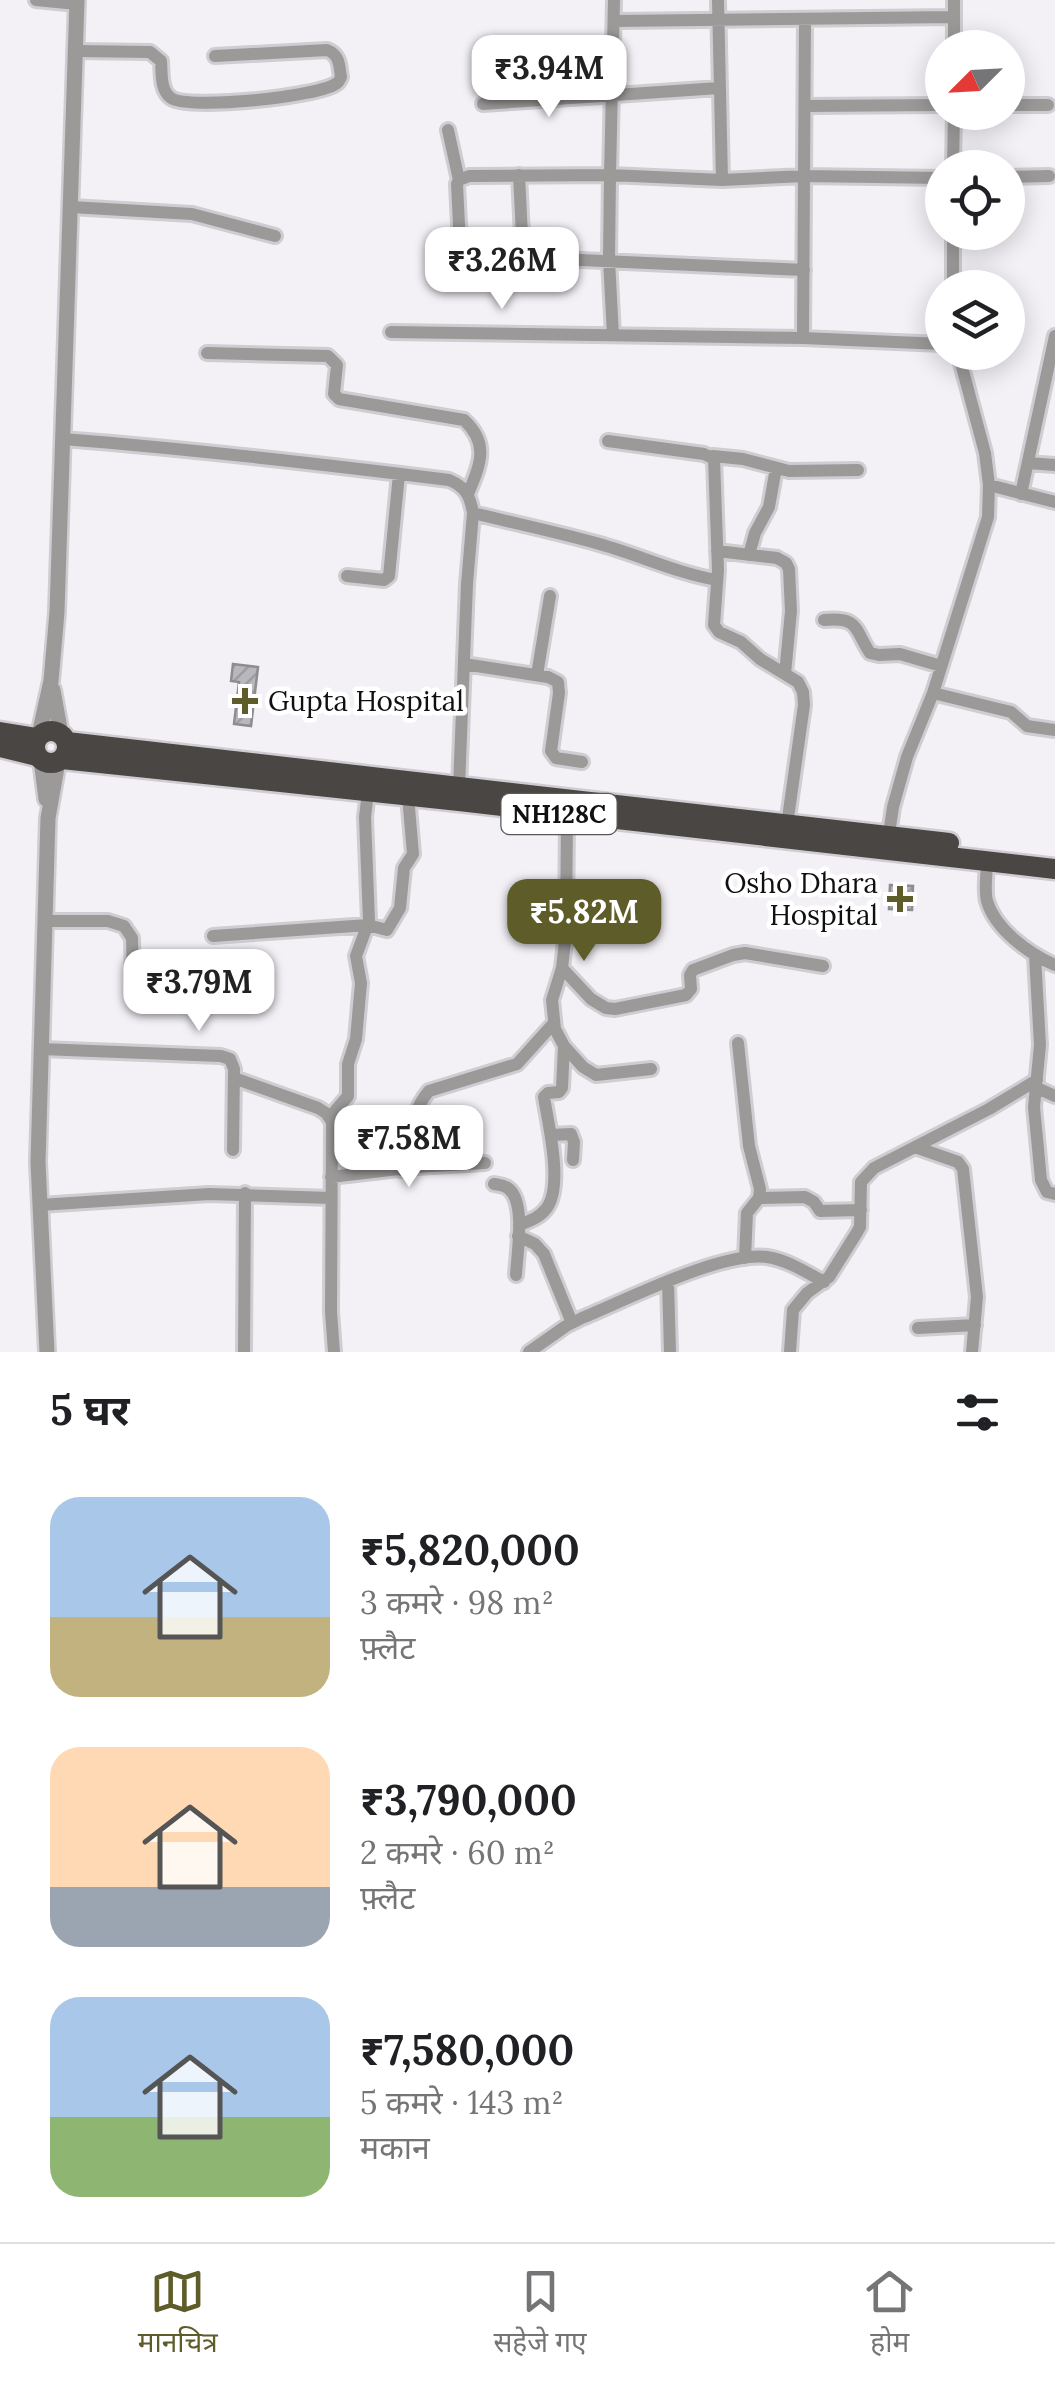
<!DOCTYPE html>
<html lang="hi">
<head>
<meta charset="utf-8">
<style>
  :root { --surface:#fff; --page:#f2f2f2; --text:#202124; --muted:#757577; --line:#e0e0e0; --accent:#5e5c29 }
  body { margin:0; font-family:Lora,"Noto Sans Devanagari",serif; background:var(--page); color:var(--text); height:100vh; display:flex; flex-direction:column; font-size:38px; white-space:nowrap }
  * { box-sizing:border-box; margin:0 }
  p { font-size:32px; color:var(--muted) }
  .icon { flex:none; width:55px; height:55px; fill:none; stroke:currentColor; stroke-width:2; stroke-linecap:round; stroke-linejoin:round }
  .map { position:relative; height:1352px; overflow:hidden }
  .sheet { display:flex; flex-direction:column; background:var(--surface); flex:1 }
  .sheet>* { flex:none }
  .needle { width:65px; rotate:246deg }
  .buttons { position:absolute; left:925px; top:30px; display:grid; gap:20px }
  .buttons a { display:grid; place-items:center; width:100px; height:100px; border-radius:50%; background:var(--surface); box-shadow:0 5px 25px #0003; font-size:50px }
  .price { position:absolute; translate:-50% -85px; padding:0 22px; border-radius:20px; background:#fff; color:#222; font-size:32px; line-height:65px; filter:drop-shadow(0 2px 5px #0008) }
  .price::after { content:''; position:absolute; left:50%; top:60px; width:30px; height:22px; margin-left:-15px; background:inherit; clip-path:polygon(0 0,100% 0,50% 100%) }
  .price.current { background:var(--accent); color:#fff }
  ul { padding:0; list-style:none }
  li { display:flex; align-items:center; gap:30px; height:250px; padding:0 50px }
  li span { display:grid; place-items:center; flex:none; width:280px; height:200px; border-radius:30px; color:#555 }
  li>.icon { margin-inline-start:auto }
  span .icon { width:120px; height:120px; fill:#fffc; stroke-width:1 }
  li b { font-size:42px }
  h2 { display:flex; justify-content:space-between; align-items:center; height:120px; padding:0 50px; font-size:42px }
  .menu { display:flex; justify-content:space-around; align-items:center; height:140px; border-top:2px solid var(--line); background:var(--surface); font-size:28px; color:var(--muted) }
  .menu a { display:grid; justify-items:center; gap:5px }
  .menu .current { color:var(--accent) }
  .map>svg:first-child { display:block }
  .building { fill:url(#building-hatch); stroke:#8d8c90; stroke-width:2.5 }
  .lines { fill:none; stroke-linecap:round; stroke-linejoin:round }
  .minor-casing { stroke:#cfcdd1; stroke-width:18 }
  .tertiary-casing { stroke:#cfcdd1; stroke-width:20 }
  .trunk-casing { stroke:#cfcdd1; stroke-width:25 }
  .minor { stroke:#9c9a99; stroke-width:12 }
  .tertiary { stroke:#9c9a99; stroke-width:15 }
  .trunk { stroke:#4a4644; stroke-width:20 }
  .poi-dot { fill:#5e5c29; stroke:#fff; stroke-width:4 }
  .labels { text-anchor:middle; dominant-baseline:central; stroke-width:9; stroke-linejoin:round; paint-order:stroke }
  .shield { fill:#fff; stroke:#585858; stroke-width:2.5 }
  .shield-label { font-size:25px; font-weight:bold; fill:#101011 }
  .poi-label { font-size:28px; fill:#101011; stroke:#fff; text-anchor:start }
</style>
</head>
<body>
<div class="map">
<svg width="1055" height="1352" viewBox="0 0 1055 1352">
  <defs>
    <pattern id="building-hatch" width="6" height="6" patternUnits="userSpaceOnUse" patternTransform="scale(2.5)"><rect width="6" height="6" fill="#b8b7bb"/><path d="M-1 1l2-2M0 6l6-6M5 7l2-2" fill="none" stroke="#9d9ca0"/></pattern>
  </defs>
  <rect width="100%" height="100%" fill="#f3f1f6"/>
  <path class="building" d="M 233,664 L 258,667 L 251,726 L 234,724 L 239,682 L 231,681 Z
    M 890,885 L 913,886 L 912,910 L 889,909 Z"/>
  <g class="lines">
    <defs>
      <path id="minor" d="M 36,0 L 77,4
        M 718,0 L 722,180
        M 954,0 L 954,48
        M 614,21 L 954,17
        M 77,51 L 150,52 L 161,61 C 162,73 160,90 171,98 C 188,110 320,97 337,83 C 339,82 340,79 341,77 C 339,65 340,55 327,50 L 215,56
        M 483,104 L 719,88
        M 1008,105 L 1048,105
        M 805,106 L 942,105
        M 448,130 L 459,180
        M 953,168 L 954,112
        M 519,175 L 522,236 C 531,249 543,255 558,259 L 804,270
        M 1008,177 L 1049,176
        M 71,207 L 192,214 L 275,236
        M 953,232 L 953,288
        M 461,266 L 457,184 L 459,180 L 469,176 L 610,175 L 722,180 L 804,176 L 942,178
        M 391,332 L 803,338 L 805,19
        M 613,335 L 609,260 L 610,175 L 614,0
        M 803,338 L 942,344
        M 207,353 L 328,356 L 337,365 L 334,394 L 339,399 L 464,420 C 490,444 480,465 468,494
        M 63,439 C 192,449 321,464 449,480 C 466,487 470,496 473,513 L 467,584 L 459,787
        M 608,441 L 704,454 L 714,459 L 718,570 L 714,625 L 719,632 L 741,642 L 760,659 L 798,682 L 803,692 L 804,705 L 787,825
        M 713,456 L 743,459 L 789,471 L 858,470
        M 1028,463 L 1055,465
        M 989,485 L 1055,502
        M 1021,494 L 1055,336
        M 473,513 C 514,523 556,532 596,543 C 637,554 676,573 717,580
        M 717,551 L 777,558 L 786,563 L 789,569 L 791,611 L 785,674
        M 749,555 L 755,533 L 769,507 L 776,468
        M 347,576 L 384,580 L 389,576 L 399,474
        M 824,620 C 860,617 854,629 870,653 L 879,655 L 900,654 L 941,666
        M 464,664 L 548,677 L 558,682 L 559,693 L 551,751 L 556,758 L 582,762
        M 537,675 L 550,596
        M 933,693 L 1011,712 L 1027,726 L 1055,730
        M 567,815 L 566,932 L 562,968 L 552,1000 L 555,1029 L 564,1046 L 583,1067 L 596,1075 L 651,1069
        M 888,841 L 893,807 L 907,757 L 933,693 L 988,517 L 989,485 L 985,453 L 958,352
        M 987,861 C 987,874 984,889 987,901 C 995,929 1029,954 1055,965
        M 44,921 L 108,921 L 124,926 L 132,938 L 133,989
        M 213,936 L 368,925 L 387,930 L 400,908 L 404,868 L 413,854 L 408,796
        M 1035,956 L 1040,1045 L 1034,1107 L 1041,1180 L 1047,1192 L 1055,1194
        M 562,968 L 591,999 L 606,1008 L 615,1009 L 686,995 L 691,989 L 690,975 L 693,970 L 733,955 L 745,953 L 823,966
        M 738,1043 L 749,1146 L 760,1189 L 759,1198 L 747,1213 L 745,1258
        M 41,1049 L 221,1056 L 230,1059 L 234,1069 L 233,1150
        M 234,1078 L 318,1108 L 326,1113 L 332,1122 L 331,1312 L 334,1352
        M 1035,1087 L 1055,1096
        M 330,1117 L 348,1096 L 348,1064 L 356,1039 L 361,983 L 356,956 L 369,921 L 365,817 L 368,792
        M 552,1135 L 571,1134 L 574,1142 L 573,1160
        M 915,1147 L 958,1162 L 963,1169 L 977,1297 L 972,1352
        M 401,1170 C 408,1144 411,1111 429,1091 L 517,1064 L 553,1024
        M 331,1177 L 415,1167 L 485,1163
        M 494,1184 C 499,1185 505,1185 509,1189 C 526,1203 517,1254 516,1275
        M 759,1198 L 805,1197 L 814,1202 L 820,1211 L 861,1210
        M 40,1205 L 209,1194 L 331,1198
        M 519,1225 C 529,1221 539,1218 546,1209 C 564,1187 548,1123 544,1097 L 548,1093 L 559,1092 L 562,1088 L 564,1046
        M 518,1236 L 535,1244 L 544,1254 L 572,1323
        M 668,1282 L 670,1352
        M 918,1328 L 975,1325
        M 244,1352 L 245,1193
        M 529,1352 L 566,1326 L 582,1318 C 626,1300 722,1251 767,1257 C 787,1260 806,1272 824,1282
        M 790,1352 L 793,1310 L 807,1293 L 829,1277 L 856,1234 L 860,1227 L 861,1182 L 874,1168 L 989,1109 L 1037,1080"/>
      <path id="tertiary" d="M 53,690 L 61,734
        M 39,735 L 51,681 L 57,612 L 77,0
        M 41,760 L 46,799
        M 47,1352 L 38,1162 L 48,818 L 58,762"/>
      <path id="trunk" d="M35 747a16 16 0 1 1 32 0a16 16 0 1 1-32 0Z
        M 0,732 L 37,738
        M 67,742 L 949,843
        M 0,747 L 37,756
        M 62,759 L 459,801 L 1055,869"/>
    </defs>
    <use href="#minor" class="minor-casing"/>
    <use href="#tertiary" class="tertiary-casing"/>
    <use href="#trunk" class="trunk-casing"/>
    <use href="#minor" class="minor"/>
    <use href="#tertiary" class="tertiary"/>
    <use href="#trunk" class="trunk"/>
  </g>
  <g class="poi-dot">
    <path d="M240 686h10v10h10v10h-10v10h-10v-10h-10v-10h10z"/>
    <path d="M895 884h10v10h10v10h-10v10h-10v-10h-10v-10h10z"/>
  </g>
  <g class="labels">
    <rect class="shield" x="501.5" y="794" width="115" height="40" rx="8"/>
    <g class="shield-label">
      <text x="559" y="814">NH128C</text>
    </g>
    <g class="poi-label">
      <text x="268" y="701">Gupta Hospital</text>
      <text x="878" y="883" text-anchor="end">Osho Dhara<tspan x="878" dy="32">Hospital</tspan></text>
    </g>
  </g>
</svg>
<div class="buttons">
<a><svg class="needle" viewBox="-14 -14 28 28"><path d="M0-13l5 13h-10z" fill="#e53935"/><path d="M0 13l5-13h-10z" fill="#757577"/></svg></a>
<a><svg class="icon" aria-label="locate" viewBox="0 0 24 24"><circle cx="12" cy="12" r="6"/><path d="M12 2v4M12 18v4M2 12h4M18 12h4"/></svg></a>
<a><svg class="icon" aria-label="layers" viewBox="0 0 24 24"><path d="M12 4l9 5-9 5-9-5zM3 14l9 5 9-5"/></svg></a>
</div>
<b class="price" style="left:549px;top:120px">₹3.94M</b>
<b class="price" style="left:502px;top:312px">₹3.26M</b>
<b class="price current" style="left:584px;top:964px">₹5.82M</b>
<b class="price" style="left:199px;top:1034px">₹3.79M</b>
<b class="price" style="left:409px;top:1190px">₹7.58M</b>
</div>
<section class="sheet">
<h2>5 घर<svg class="icon" aria-label="filters" viewBox="0 0 24 24"><path d="M4 7h16M4 17h16"/><circle cx="9" cy="7" r="2"/><circle cx="15" cy="17" r="2"/></svg></h2>
<ul>
<li><span style="background:linear-gradient(#a9c7e8 60%,#c2b280 0)"><svg class="icon" aria-label="home" viewBox="0 0 24 24"><path d="M3 11l9-7 9 7M6 9v11h12V9"/></svg></span><div><b>₹5,820,000</b><p>3 कमरे · 98 m²</p><p>फ़्लैट</p></div></li>
<li><span style="background:linear-gradient(#ffd9b3 70%,#9aa5b1 0)"><svg class="icon" aria-label="home" viewBox="0 0 24 24"><path d="M3 11l9-7 9 7M6 9v11h12V9"/></svg></span><div><b>₹3,790,000</b><p>2 कमरे · 60 m²</p><p>फ़्लैट</p></div></li>
<li><span style="background:linear-gradient(#a9c7e8 60%,#8fb573 0)"><svg class="icon" aria-label="home" viewBox="0 0 24 24"><path d="M3 11l9-7 9 7M6 9v11h12V9"/></svg></span><div><b>₹7,580,000</b><p>5 कमरे · 143 m²</p><p>मकान</p></div></li>
</ul>
</section>
<nav class="menu">
<a class="current"><svg class="icon" aria-label="map" viewBox="0 0 24 24"><path d="M3 6l6-2 6 2 6-2v14l-6 2-6-2-6 2zM9 4v14M15 6v14"/></svg>मानचित्र</a>
<a><svg class="icon" aria-label="saved" viewBox="0 0 24 24"><path d="M7 4h10v16l-5-4-5 4z"/></svg>सहेजे गए</a>
<a><svg class="icon" aria-label="home" viewBox="0 0 24 24"><path d="M3 11l9-7 9 7M6 9v11h12V9"/></svg>होम</a>
</nav>
</body>
</html>
